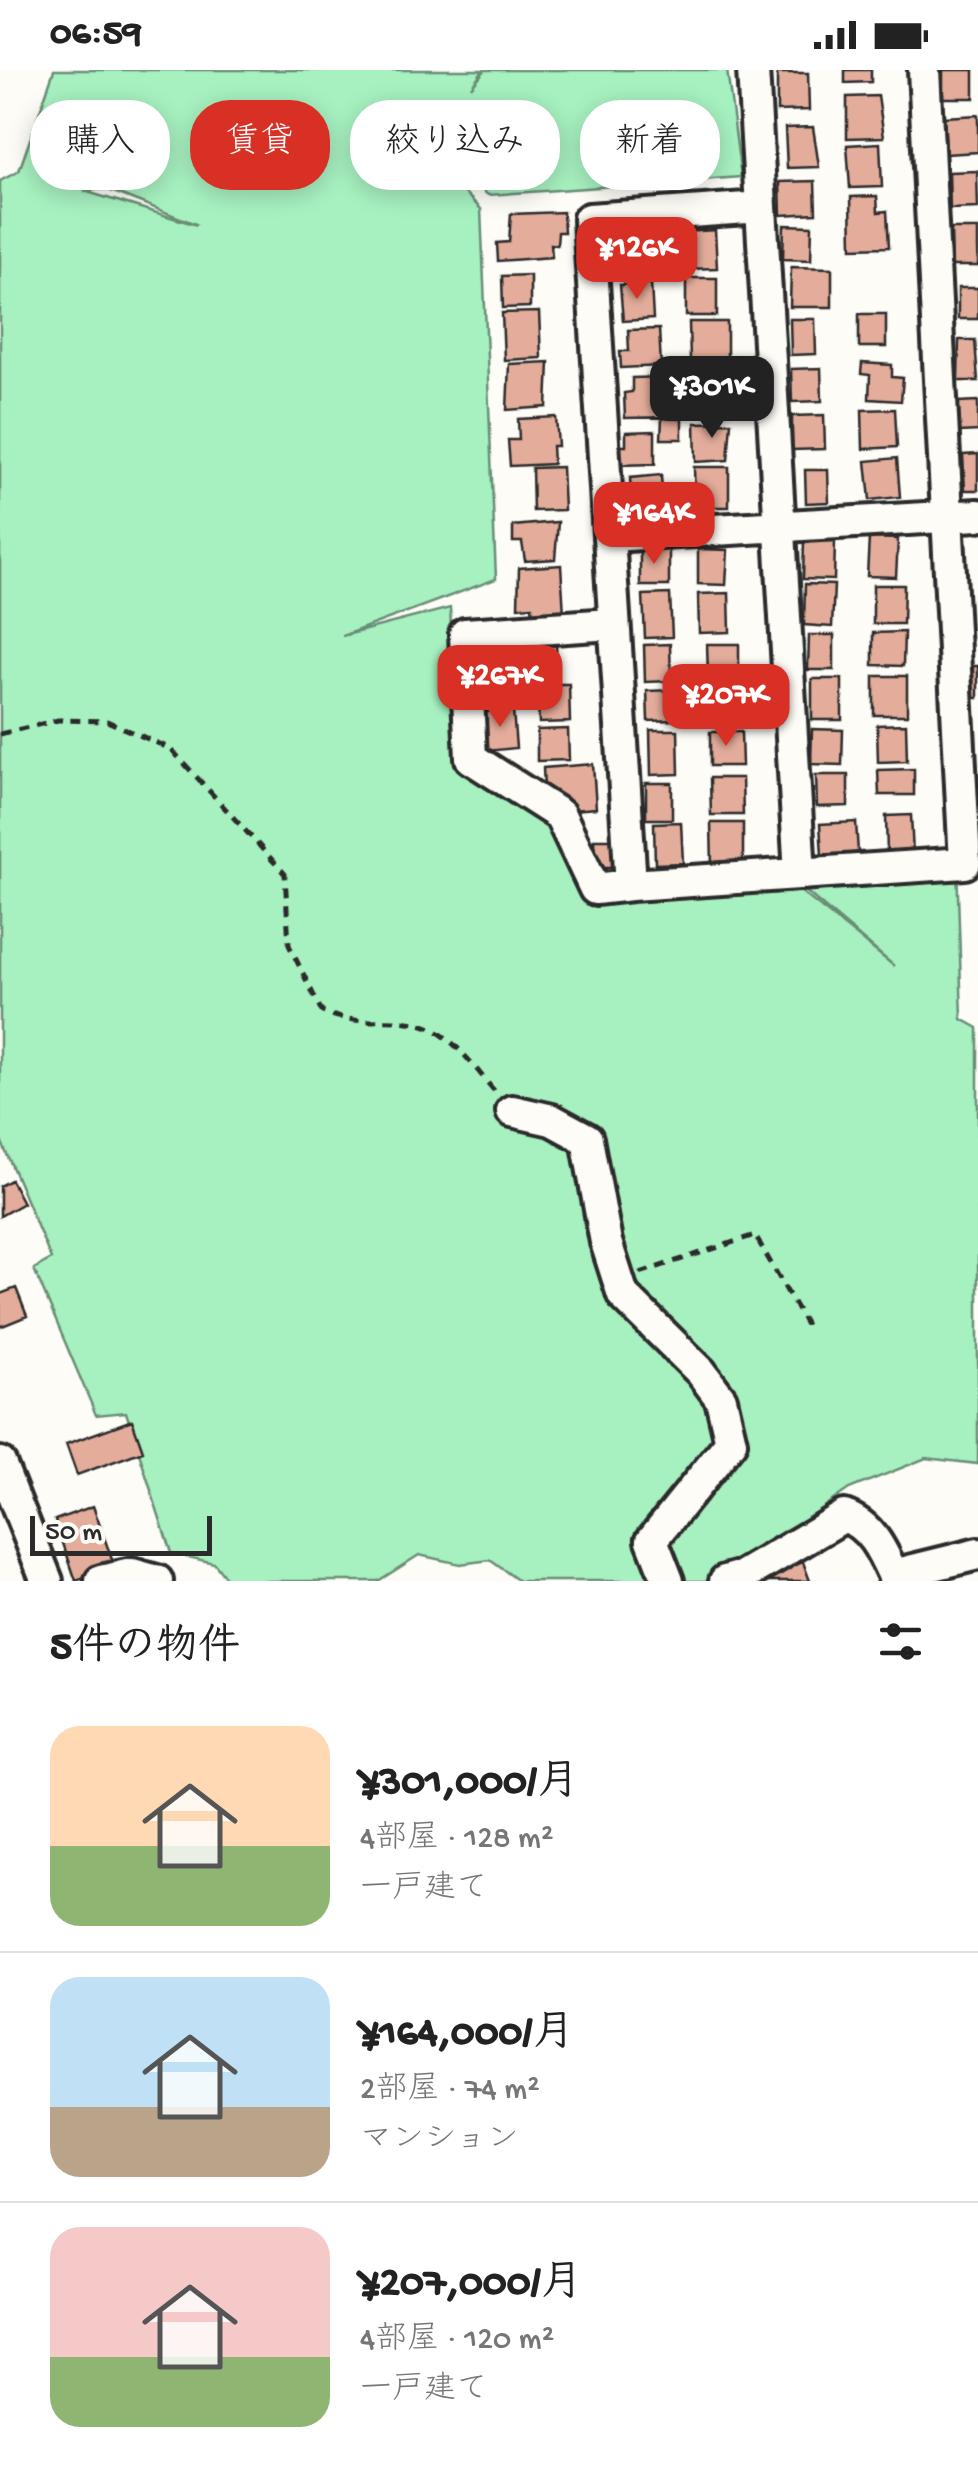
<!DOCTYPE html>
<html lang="ja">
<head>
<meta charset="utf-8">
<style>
  :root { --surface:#fff; --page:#f2f2f2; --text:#222; --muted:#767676; --line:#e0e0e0; --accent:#d93025 }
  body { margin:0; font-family:"Gochi Hand","Klee One",sans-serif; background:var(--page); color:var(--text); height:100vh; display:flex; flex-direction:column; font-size:38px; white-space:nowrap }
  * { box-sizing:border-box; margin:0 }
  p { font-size:32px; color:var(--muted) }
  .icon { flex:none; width:55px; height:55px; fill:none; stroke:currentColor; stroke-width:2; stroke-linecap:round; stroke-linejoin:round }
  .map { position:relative; height:1511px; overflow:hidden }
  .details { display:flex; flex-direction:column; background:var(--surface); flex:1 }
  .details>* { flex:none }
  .guide { position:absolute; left:30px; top:30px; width:920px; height:90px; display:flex; gap:20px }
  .scale { position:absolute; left:30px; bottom:25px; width:182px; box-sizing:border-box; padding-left:10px; border:5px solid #2b2b2b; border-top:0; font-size:28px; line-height:35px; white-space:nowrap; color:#2b2b2b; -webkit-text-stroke:8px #fdfcf7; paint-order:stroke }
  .price { position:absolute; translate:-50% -85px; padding:0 22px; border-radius:20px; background:var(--accent); color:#fff; font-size:32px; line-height:65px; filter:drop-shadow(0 2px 5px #0008) }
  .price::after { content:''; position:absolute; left:50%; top:60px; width:30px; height:22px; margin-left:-15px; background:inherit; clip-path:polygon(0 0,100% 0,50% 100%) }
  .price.on { background:#222; color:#fff }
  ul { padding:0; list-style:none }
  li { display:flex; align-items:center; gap:30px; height:250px; padding:0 50px }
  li+li { border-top:2px solid var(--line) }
  li span { display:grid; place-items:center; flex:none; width:280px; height:200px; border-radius:30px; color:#555 }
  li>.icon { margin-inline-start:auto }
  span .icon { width:120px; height:120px; fill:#fffc; stroke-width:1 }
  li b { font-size:42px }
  h2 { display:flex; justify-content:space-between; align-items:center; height:120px; padding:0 50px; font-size:42px }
  .chip { padding:0 35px; border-radius:40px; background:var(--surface); box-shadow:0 5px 25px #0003; font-size:35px; line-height:90px }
  .chip.on { background:var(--accent); color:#fff }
  .status { display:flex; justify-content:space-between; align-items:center; height:70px; padding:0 50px; background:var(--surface); direction:ltr }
  .status svg { height:28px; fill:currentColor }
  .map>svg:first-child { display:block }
  .green { fill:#a7f1c0; stroke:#698e76; stroke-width:2.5; fill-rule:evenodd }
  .building { fill:#e4ad9b; stroke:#2b2b2b; stroke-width:2.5 }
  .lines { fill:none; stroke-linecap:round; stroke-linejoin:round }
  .minor-casing { stroke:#2b2b2b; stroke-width:38 }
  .path { stroke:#2b2b2b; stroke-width:5; stroke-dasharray:10 8; stroke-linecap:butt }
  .minor { stroke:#fdfcf7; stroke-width:30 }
</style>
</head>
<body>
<div class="status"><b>06:59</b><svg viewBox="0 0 49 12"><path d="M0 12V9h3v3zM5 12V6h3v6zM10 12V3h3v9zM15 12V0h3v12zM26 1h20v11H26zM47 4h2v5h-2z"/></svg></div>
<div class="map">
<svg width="978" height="1511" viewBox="0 0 978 1511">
  <rect width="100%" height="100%" fill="#fdfcf7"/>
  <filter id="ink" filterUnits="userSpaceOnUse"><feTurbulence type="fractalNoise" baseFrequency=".01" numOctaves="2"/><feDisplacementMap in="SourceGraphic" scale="20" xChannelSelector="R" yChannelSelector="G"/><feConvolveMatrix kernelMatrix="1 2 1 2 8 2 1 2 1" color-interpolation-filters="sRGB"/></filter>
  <g filter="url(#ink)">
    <path class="green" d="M 54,0 L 483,0 L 471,17 L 485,0 L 727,0 L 741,107 L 488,125 L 412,63 L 391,72 L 415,73 L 481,139 L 496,509 L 342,566 L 450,538 L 459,695 L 561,749 L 589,822 L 780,805 L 894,896 L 797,814 L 957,793 L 962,949 L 978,958 L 978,1394 L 926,1388 L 849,1419 L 816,1442 L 823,1452 L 725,1511 L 519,1511 L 490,1490 L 460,1494 L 419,1485 L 378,1511 L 228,1511 L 214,1493 L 171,1483 L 126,1342 L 96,1345 L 34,1199 L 51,1189 L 0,1068 L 0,111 L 19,101 ZM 106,119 L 196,154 L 197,155 L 84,121 Z"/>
    <path class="building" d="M 845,0 L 871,0 L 871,12 L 845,13 Z
      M 943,0 L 974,0 L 974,28 L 943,28 Z
      M 777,3 L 808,3 L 809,40 L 777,41 Z
      M 878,26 L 884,67 L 847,68 L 847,27 Z
      M 978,45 L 978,82 L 946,84 L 944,47 Z
      M 813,57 L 819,97 L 787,98 L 785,58 Z
      M 880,73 L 882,117 L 850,118 L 847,75 Z
      M 977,101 L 978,138 L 950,139 L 949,102 Z
      M 815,111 L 816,143 L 781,145 L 780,112 Z
      M 877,126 L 878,142 L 887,141 L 889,177 L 852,178 L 851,127 Z
      M 563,142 L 564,162 L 558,162 L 557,175 L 551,174 L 552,187 L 498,191 L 497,173 L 509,172 L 511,144 Z
      M 784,155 L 812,156 L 811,190 L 783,189 Z
      M 951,159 L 978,159 L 978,196 L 952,196 Z
      M 715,160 L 717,198 L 687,199 L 685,162 Z
      M 648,164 L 650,200 L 624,201 L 623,165 Z
      M 791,197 L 832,198 L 832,237 L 790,237 Z
      M 530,205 L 530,237 L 503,238 L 502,206 Z
      M 686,208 L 717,208 L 717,246 L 686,246 Z
      M 651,213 L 653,249 L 623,251 L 620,215 Z
      M 958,218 L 978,218 L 978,249 L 958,249 Z
      M 539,242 L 541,288 L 504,290 L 502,243 Z
      M 859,244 L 886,244 L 886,277 L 859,277 Z
      M 790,249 L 815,249 L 816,284 L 791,285 Z
      M 689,252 L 727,252 L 727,291 L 690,291 Z
      M 659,259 L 661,296 L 621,298 L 620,281 L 629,281 L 628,260 Z
      M 959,270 L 975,270 L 978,311 L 958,311 Z
      M 549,292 L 547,337 L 507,340 L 509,294 Z
      M 862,293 L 892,295 L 892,307 L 903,308 L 901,331 L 869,329 L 870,305 L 861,304 Z
      M 821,298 L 822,331 L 792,332 L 791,299 Z
      M 722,304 L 723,341 L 696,343 L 694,305 Z
      M 664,307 L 664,320 L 671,320 L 672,347 L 625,348 L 624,323 L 632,322 L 632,308 Z
      M 978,331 L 978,361 L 960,362 L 958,332 Z
      M 895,339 L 897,377 L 863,379 L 862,340 Z
      M 824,345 L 825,379 L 792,380 L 792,346 Z
      M 556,347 L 558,376 L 552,376 L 553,394 L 510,396 L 508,370 L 519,370 L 518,349 Z
      M 662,348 L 682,349 L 682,369 L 661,369 Z
      M 731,352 L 728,390 L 696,392 L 695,353 Z
      M 655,361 L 655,394 L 619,395 L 618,376 L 626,376 L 626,362 Z
      M 978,384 L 978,420 L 965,420 L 963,385 Z
      M 897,388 L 900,427 L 870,430 L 866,391 Z
      M 562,397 L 564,440 L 533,441 L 532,398 Z
      M 694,397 L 729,397 L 729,437 L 695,437 Z
      M 805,400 L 828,400 L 829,432 L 806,433 Z
      M 661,405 L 663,439 L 632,439 L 630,408 Z
      M 558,452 L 555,489 L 525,491 L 522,472 L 513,472 L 513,456 Z
      M 869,468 L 898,469 L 896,507 L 867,506 Z
      M 804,471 L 835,471 L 834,510 L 803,509 Z
      M 640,478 L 669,478 L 669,516 L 640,516 Z
      M 698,479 L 728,480 L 726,515 L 698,514 Z
      M 561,495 L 564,544 L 533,546 L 532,536 L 518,537 L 519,498 Z
      M 805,514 L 834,515 L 832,557 L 804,555 Z
      M 873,515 L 904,515 L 903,554 L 873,554 Z
      M 729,523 L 730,562 L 699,563 L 698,524 Z
      M 670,524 L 672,567 L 645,568 L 643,525 Z
      M 904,562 L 903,596 L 873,595 L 873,563 Z
      M 809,565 L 834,565 L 834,600 L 808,600 Z
      M 556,570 L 557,608 L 529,609 L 527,571 Z
      M 670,574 L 671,611 L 645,612 L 644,575 Z
      M 707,574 L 739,574 L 739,606 L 708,606 Z
      M 506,589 L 510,630 L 483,633 L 479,592 Z
      M 973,596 L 978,596 L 978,628 L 973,628 Z
      M 874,606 L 907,606 L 907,645 L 874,645 Z
      M 812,609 L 842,609 L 842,650 L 812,650 Z
      M 709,613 L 740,613 L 740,654 L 709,653 Z
      M 537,614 L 569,614 L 570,652 L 539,653 Z
      M 674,620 L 675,650 L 648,651 L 647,621 Z
      M 513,640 L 516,678 L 487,681 L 483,642 Z
      M 906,654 L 907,691 L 878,692 L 877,655 Z
      M 568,659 L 569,690 L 537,691 L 537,660 Z
      M 812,659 L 843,660 L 842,695 L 811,694 Z
      M 650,660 L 678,660 L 679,704 L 651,705 Z
      M 710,662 L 741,662 L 742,696 L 710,696 Z
      M 593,694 L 596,738 L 572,740 L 544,718 L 543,698 Z
      M 914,699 L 914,725 L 879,725 L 878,700 Z
      M 816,705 L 848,705 L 848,736 L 817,737 Z
      M 710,708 L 742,708 L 743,745 L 711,745 Z
      M 646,713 L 672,713 L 672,749 L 646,749 Z
      M 911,745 L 913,785 L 887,786 L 886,746 Z
      M 681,752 L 683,793 L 655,794 L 654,753 Z
      M 856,752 L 858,783 L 822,785 L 820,754 Z
      M 711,753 L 743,753 L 743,796 L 712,796 Z
      M 594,769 L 613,769 L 613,797 L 595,797 Z
      M 11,1110 L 23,1133 L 0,1146 L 0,1116 Z
      M 16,1218 L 27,1246 L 0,1257 L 0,1224 Z
      M 132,1350 L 143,1381 L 77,1405 L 66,1374 Z
      M 93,1436 L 115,1498 L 76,1511 L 55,1450 Z
      M 803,1492 L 810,1511 L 769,1511 L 767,1505 Z"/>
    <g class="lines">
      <defs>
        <path id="minor" d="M 753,0 L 800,804
          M 761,137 L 589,149 L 631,815 L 965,793 L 924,0
          M 609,466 L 978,445
          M 612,554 L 465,564 L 471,688 L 560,745 L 595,819 L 631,815
          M 512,1041 L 552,1050 L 587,1069 L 606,1172 L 623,1225 L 701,1302 L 721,1329 L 731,1372 L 652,1470 L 668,1511
          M 0,1393 L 47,1511
          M 893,1505 L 978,1484
          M 101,1511 L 132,1504 L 157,1511
          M 725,1511 L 743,1506 L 844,1446 C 873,1456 884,1485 896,1511"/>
      </defs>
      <use href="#minor" class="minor-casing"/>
      <path class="path" d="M 0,664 L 58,650 L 107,651 L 171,679 L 285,804 L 289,875 L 322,942 C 364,957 376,947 415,953 C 449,958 475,999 497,1024
        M 640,1203 L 755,1165 L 806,1255"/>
      <use href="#minor" class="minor"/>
    </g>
  </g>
</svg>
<div class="scale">50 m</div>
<b class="price" style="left:637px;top:232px">¥126K</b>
<b class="price on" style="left:712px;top:371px">¥301K</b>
<b class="price" style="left:654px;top:497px">¥164K</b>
<b class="price" style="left:500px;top:660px">¥267K</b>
<b class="price" style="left:726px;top:679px">¥207K</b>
<div class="guide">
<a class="chip">購入</a>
<a class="chip on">賃貸</a>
<a class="chip">絞り込み</a>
<a class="chip">新着</a>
</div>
</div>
<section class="details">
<h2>5件の物件<svg class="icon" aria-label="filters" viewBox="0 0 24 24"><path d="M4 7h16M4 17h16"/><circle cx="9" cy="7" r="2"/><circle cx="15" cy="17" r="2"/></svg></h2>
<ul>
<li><span style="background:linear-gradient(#ffd9b3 60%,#8fb573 0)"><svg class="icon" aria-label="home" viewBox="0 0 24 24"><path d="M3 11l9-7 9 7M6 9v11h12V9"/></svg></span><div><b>¥301,000/月</b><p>4部屋 · 128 m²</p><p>一戸建て</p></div></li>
<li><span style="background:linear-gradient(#bfe0f5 65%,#b9a48a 0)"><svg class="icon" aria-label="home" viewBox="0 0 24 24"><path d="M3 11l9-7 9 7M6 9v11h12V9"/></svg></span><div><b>¥164,000/月</b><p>2部屋 · 74 m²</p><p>マンション</p></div></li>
<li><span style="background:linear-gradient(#f6c9c9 65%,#8fb573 0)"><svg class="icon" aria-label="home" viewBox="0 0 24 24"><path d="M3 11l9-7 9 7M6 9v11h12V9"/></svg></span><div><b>¥207,000/月</b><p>4部屋 · 120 m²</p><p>一戸建て</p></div></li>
</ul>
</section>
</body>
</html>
